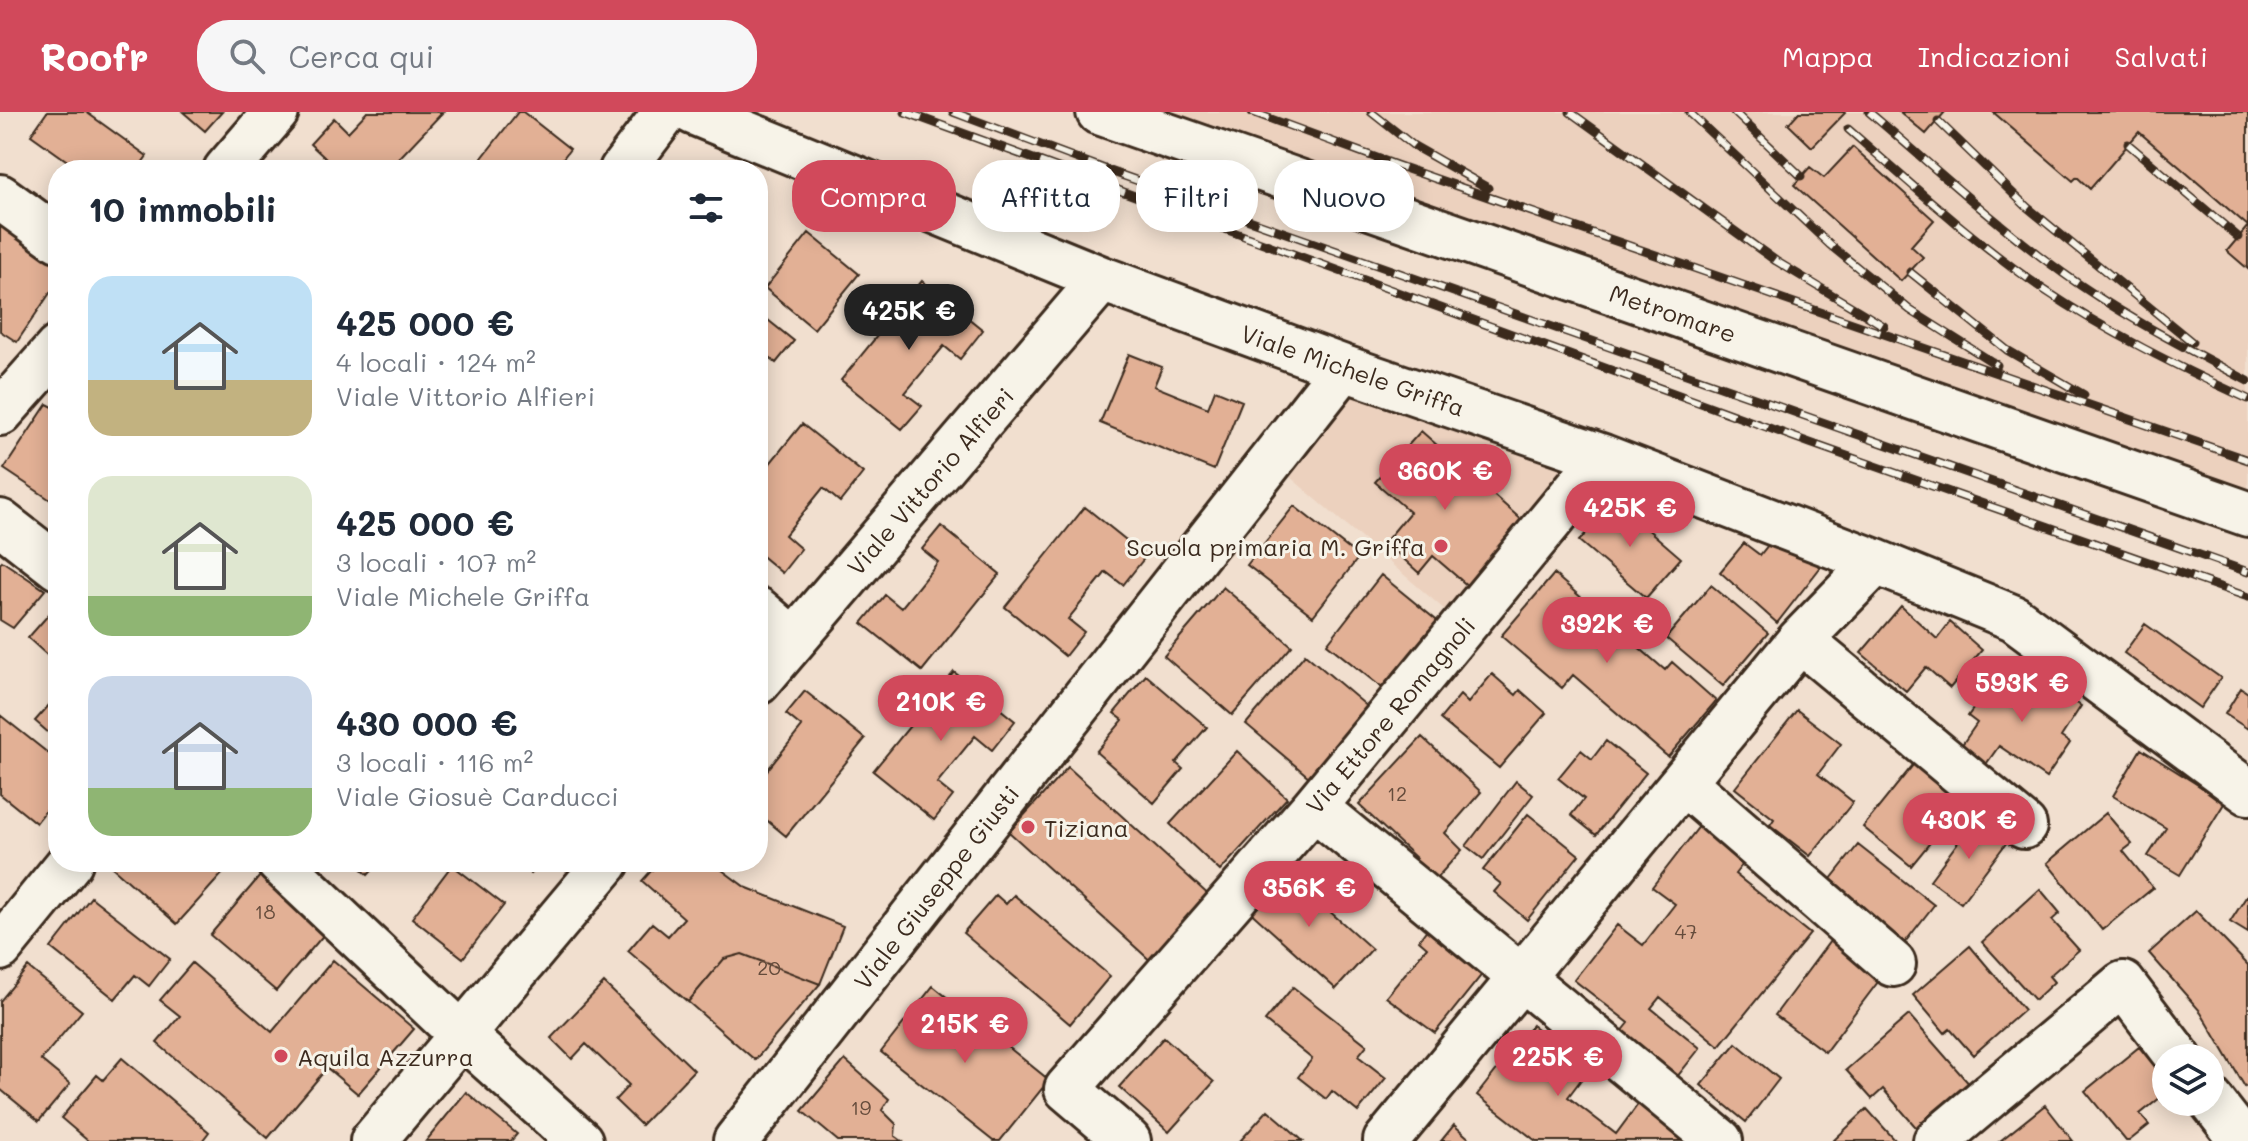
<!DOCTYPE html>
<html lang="it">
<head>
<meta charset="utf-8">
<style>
  :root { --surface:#fff; --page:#f6f6f7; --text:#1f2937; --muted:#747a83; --accent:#d1495b }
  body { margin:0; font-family:Mali,sans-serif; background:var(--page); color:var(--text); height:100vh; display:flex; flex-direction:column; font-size:30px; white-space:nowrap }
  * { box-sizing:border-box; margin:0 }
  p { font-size:26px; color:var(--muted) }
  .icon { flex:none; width:44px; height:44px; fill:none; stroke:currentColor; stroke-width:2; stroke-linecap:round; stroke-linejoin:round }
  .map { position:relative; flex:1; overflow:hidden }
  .sheet { position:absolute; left:48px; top:48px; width:720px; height:712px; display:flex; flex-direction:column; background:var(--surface); border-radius:32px; box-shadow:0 4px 20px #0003 }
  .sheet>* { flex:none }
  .guide { position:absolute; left:792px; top:48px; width:760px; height:72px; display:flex; gap:16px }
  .tools { position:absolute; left:2152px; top:932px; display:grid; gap:16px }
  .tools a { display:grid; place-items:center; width:72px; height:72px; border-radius:50%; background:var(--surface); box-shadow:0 4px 20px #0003; font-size:40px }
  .price { position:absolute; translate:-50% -68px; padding:0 18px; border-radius:28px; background:var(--accent); color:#fff; font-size:26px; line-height:52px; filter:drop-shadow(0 2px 4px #0008) }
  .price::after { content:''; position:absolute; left:50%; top:48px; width:24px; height:18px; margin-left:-12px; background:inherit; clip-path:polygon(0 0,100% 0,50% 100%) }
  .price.selected { background:#222; color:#fff }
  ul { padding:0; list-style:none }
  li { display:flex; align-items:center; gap:24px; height:200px; padding:0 40px }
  li span { display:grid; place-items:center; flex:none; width:224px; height:160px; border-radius:24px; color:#555 }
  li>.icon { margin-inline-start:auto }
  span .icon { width:96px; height:96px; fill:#fffc; stroke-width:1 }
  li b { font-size:34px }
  h2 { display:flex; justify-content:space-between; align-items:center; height:96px; padding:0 40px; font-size:34px }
  .pill { padding:0 28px; border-radius:32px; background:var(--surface); box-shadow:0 4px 20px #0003; font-size:28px; line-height:72px }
  .pill.selected { background:var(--accent); color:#fff }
  header { display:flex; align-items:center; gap:48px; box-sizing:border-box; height:112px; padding:0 40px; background:var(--accent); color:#fff }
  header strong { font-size:38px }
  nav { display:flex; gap:44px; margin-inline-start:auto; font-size:28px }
  .search { width:560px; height:72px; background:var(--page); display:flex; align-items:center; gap:20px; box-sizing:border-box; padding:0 28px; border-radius:32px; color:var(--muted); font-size:30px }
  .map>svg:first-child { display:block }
  .built { fill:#ecd1be }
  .building { fill:#e2b095; stroke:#3b2a1e; stroke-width:2 }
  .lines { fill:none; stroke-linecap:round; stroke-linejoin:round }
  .minor-casing { stroke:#3b2a1e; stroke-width:50 }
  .minor { stroke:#f7f3e8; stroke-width:44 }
  .rail-casing { stroke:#3b2a1e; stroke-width:9 }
  .rail { stroke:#f7f3e8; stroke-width:6; stroke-dasharray:18; stroke-linecap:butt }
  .poi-dot { fill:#d1495b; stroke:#f7f3e8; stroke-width:3 }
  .labels { text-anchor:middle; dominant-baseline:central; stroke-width:6; stroke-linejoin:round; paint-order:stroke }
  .number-label { font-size:20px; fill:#654c3c }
  .street-label { font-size:24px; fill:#3b2a1e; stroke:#f7f3e8 }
  .poi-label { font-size:24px; fill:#3b2a1e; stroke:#f7f3e8; text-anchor:start }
</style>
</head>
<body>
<header>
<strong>Roofr</strong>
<div class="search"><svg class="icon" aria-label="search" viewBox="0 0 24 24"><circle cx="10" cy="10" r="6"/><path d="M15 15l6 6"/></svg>Cerca qui</div>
<nav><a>Mappa</a><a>Indicazioni</a><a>Salvati</a></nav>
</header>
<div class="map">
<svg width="2248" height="1029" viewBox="0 0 2248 1029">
  <rect width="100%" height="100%" fill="#f1dfcf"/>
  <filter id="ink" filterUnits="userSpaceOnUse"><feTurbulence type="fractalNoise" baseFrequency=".0125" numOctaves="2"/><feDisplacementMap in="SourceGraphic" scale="16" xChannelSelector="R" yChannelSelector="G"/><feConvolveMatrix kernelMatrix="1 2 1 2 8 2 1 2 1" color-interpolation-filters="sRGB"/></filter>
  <g filter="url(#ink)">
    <path class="built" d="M 1140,0 L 2248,0 L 2248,382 Z
      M 1353,277 L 1582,354 L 1452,504 L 1289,364 Z"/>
    <path class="building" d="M 47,0 L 86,0 L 147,44 L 137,58 L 80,58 L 31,23 Z
      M 183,0 L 222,0 L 205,19 Z
      M 367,0 L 443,0 L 388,58 L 338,58 L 310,32 L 334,6 L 348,20 Z
      M 518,0 L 523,0 L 570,37 L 554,58 L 479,58 L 475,55 Z
      M 1799,0 L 1844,0 L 1845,1 L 1812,35 L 1788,12 Z
      M 1900,0 L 1945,0 L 1926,22 Z
      M 1993,0 L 2248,0 L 2248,114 L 2139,20 L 2090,77 L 2077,65 L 2073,69 Z
      M 1853,35 L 1934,108 L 1911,134 L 1923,145 L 1901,169 L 1794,73 L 1810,55 L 1824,66 Z
      M 0,110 L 58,149 L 58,169 L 17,230 L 0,219 Z
      M 2248,114 L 2248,157 L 2227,139 Z
      M 809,121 L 859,162 L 814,217 L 765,176 Z
      M 922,169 L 983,218 L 960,247 L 944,234 L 905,281 L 922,294 L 902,317 L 841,268 Z
      M 763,204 L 794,229 L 776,251 L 758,237 L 758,211 Z
      M 1129,242 L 1162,255 L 1154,274 L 1208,296 L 1215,278 L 1242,289 L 1214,358 L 1100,311 Z
      M 47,292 L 57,297 L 58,295 L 58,393 L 4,357 Z
      M 802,312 L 863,361 L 840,390 L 823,376 L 785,423 L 801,437 L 782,461 L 758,441 L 758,366 Z
      M 1421,319 L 1524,410 L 1469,475 L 1433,444 L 1419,461 L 1385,430 L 1410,400 L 1375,370 Z
      M 1615,389 L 1681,446 L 1646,486 L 1579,429 Z
      M 1294,394 L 1359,445 L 1313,504 L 1247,453 Z
      M 1085,395 L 1146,444 L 1123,473 L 1106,460 L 1068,507 L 1084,520 L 1065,544 L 1005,495 Z
      M 941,414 L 1000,462 L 922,559 L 862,511 L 885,483 L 901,496 L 938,450 L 922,437 Z
      M 1780,418 L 1823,452 L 1777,511 L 1720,460 L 1744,431 L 1760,443 Z
      M 2,449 L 45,478 L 13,516 L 0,508 L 0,452 Z
      M 1554,462 L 1665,558 L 1672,550 L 1716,589 L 1668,645 L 1573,563 L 1562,576 L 1501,524 Z
      M 1381,463 L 1441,512 L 1386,579 L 1327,532 Z
      M 1711,473 L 1768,521 L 1723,574 L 1666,526 Z
      M 1223,475 L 1292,534 L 1232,603 L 1164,544 Z
      M 57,493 L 58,494 L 58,553 L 28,526 Z
      M 1901,494 L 1937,527 L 1950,510 L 1982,538 L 1950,576 L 1926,555 L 1906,579 L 1861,541 Z
      M 2145,512 L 2221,566 L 2200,596 L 2124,541 Z
      M 1305,542 L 1375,601 L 1316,671 L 1246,612 Z
      M 2023,554 L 2081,594 L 2061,625 L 2070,631 L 2046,666 L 1999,634 L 1984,655 L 1959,637 L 1977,611 L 1968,604 L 1988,576 L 2001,586 Z
      M 954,560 L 1015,609 L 992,638 L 975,624 L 937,671 L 953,684 L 934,708 L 873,659 Z
      M 1492,562 L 1516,583 L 1520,578 L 1546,601 L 1499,656 L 1440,607 L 1460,583 L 1468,591 Z
      M 1146,563 L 1207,615 L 1176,651 L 1183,657 L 1154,691 L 1096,640 L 1123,608 L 1114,601 Z
      M 2241,576 L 2248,581 L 2248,617 L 2225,602 Z
      M 805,579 L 865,627 L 786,724 L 758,701 L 758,655 L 765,661 L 802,615 L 786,602 Z
      M 58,583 L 58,629 L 35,609 Z
      M 1797,598 L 1841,632 L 1818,662 L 1853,690 L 1810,744 L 1770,713 L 1774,707 L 1735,676 Z
      M 0,603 L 58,649 L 58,683 L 36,711 L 0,682 Z
      M 1422,625 L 1481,680 L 1445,721 L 1462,738 L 1433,770 L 1411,751 L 1416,746 L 1359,693 Z
      M 1606,629 L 1646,661 L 1596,723 L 1571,703 L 1584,687 L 1558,666 L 1581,638 L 1592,647 Z
      M 2141,637 L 2225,690 L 2180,763 L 2148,744 L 2166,716 L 2113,684 Z
      M 1237,639 L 1287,686 L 1220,759 L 1170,712 Z
      M 1917,648 L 1965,688 L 1911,754 L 1863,715 Z
      M 1068,655 L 1212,786 L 1154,852 L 1009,720 Z
      M 1516,669 L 1533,683 L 1483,747 L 1466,734 Z
      M 2106,701 L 2132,732 L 2123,739 L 2153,776 L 2102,818 L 2047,751 Z
      M 1528,702 L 1579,743 L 1527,808 L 1494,780 L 1501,772 L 1483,758 Z
      M 1976,706 L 2007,730 L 1961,791 L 1930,768 Z
      M 1704,708 L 1750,743 L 1735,762 L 1810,822 L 1719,934 L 1660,885 L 1651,896 L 1700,936 L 1676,966 L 1621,921 L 1629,911 L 1574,868 L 1617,813 L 1643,833 L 1675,792 L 1652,775 Z
      M 1858,733 L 1934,793 L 1902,834 L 1827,772 Z
      M 117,750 L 233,750 L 177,812 L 112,755 Z
      M 354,750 L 380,750 L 368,763 Z
      M 517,750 L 542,750 L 531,762 Z
      M 659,750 L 730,750 L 722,758 L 745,775 L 843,814 L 820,872 L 742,842 L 724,847 L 688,890 L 628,839 L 652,811 L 668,824 L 684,806 L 642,769 Z
      M 452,753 L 504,793 L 463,846 L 412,806 Z
      M 1282,757 L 1372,837 L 1336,877 L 1247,797 Z
      M 260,764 L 326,820 L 276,879 L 210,823 Z
      M 2040,777 L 2060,801 L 2052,808 L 2079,838 L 2049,864 L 2054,870 L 2035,888 L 1982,830 Z
      M 2248,782 L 2248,821 L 2230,810 Z
      M 996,783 L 1006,792 L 1014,783 L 1110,864 L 1070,912 L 963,821 Z
      M 91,785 L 170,847 L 149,874 L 135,863 L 115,887 L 51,836 Z
      M 2196,799 L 2248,853 L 2248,973 L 2245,975 L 2201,900 L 2149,841 Z
      M 1436,805 L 1492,850 L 1435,921 L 1386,885 L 1427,835 L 1419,828 Z
      M 1833,825 L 1884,862 L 1825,940 L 1775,903 Z
      M 1970,834 L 2024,898 L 1973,943 L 1950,917 L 1945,921 L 1913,883 Z
      M 742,842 L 820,872 L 755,948 L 688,890 L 724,847 Z
      M 333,848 L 414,917 L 358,982 L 327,956 L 268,1026 L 157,931 L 180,904 L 160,888 L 192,851 L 272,920 Z
      M 28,855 L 82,899 L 41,948 L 70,972 L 39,1009 L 0,977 L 0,889 Z
      M 604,871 L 694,958 L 641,1013 L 615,988 L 629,973 L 586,932 L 572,947 L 551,926 Z
      M 933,874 L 1049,968 L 1000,1029 L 993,1029 L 881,940 Z
      M 1293,875 L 1367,933 L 1358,944 L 1386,966 L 1358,1000 L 1332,979 L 1326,987 L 1298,965 L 1312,947 L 1265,909 Z
      M 1909,903 L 1971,974 L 1921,1021 L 1883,977 L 1872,987 L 1846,958 Z
      M 1532,913 L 1589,957 L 1568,985 L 1616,1022 L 1639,991 L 1689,1029 L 1536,1029 L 1477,983 Z
      M 1164,925 L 1214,970 L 1169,1020 L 1119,975 Z
      M 1736,931 L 1779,967 L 1746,1010 L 1701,973 Z
      M 2139,935 L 2166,969 L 2166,981 L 2140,1002 L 2149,1013 L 2129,1029 L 2126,1029 L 2085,979 Z
      M 122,946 L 209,1020 L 202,1029 L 88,1029 L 61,1006 L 97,963 L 103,968 Z
      M 845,948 L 889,987 L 882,998 L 896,1012 L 895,1024 L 902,1029 L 838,1029 L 802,999 Z
      M 466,980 L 517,1022 L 511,1029 L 426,1029 Z
      M 2045,993 L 2073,1029 L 2000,1029 Z
      M 1867,997 L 1896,1029 L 1833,1029 Z
      M 1268,998 L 1281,1009 L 1303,1029 L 1240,1029 Z
      M 1454,1013 L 1472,1029 L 1441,1029 Z"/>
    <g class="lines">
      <defs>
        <path id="minor" d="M 693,0 L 1102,167 L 1344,256 L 1603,345 L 1876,450 L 2014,506 L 2248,680
          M 1099,0 L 2248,402
          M 226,58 L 276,0
          M 622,58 L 666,0
          M 0,85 L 58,127
          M 0,301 L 58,236
          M 0,410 L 58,455
          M 758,498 L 793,528
          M 1800,528 L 2024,714
          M 758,570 L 1102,167
          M 1683,670 L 1893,852
          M 1314,695 L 1720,1029
          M 279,750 L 462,923 L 580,1029
          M 0,836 L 70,750
          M 2210,987 L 2241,1027
          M 373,1029 L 607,750
          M 736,1029 L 1344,256
          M 1128,1029 L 1067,977 L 1314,695 L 1603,345
          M 1386,1029 L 1800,528 L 1876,450
          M 1936,1029 L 2123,872 L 2179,946"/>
      </defs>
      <use href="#minor" class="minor-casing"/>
      <use href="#minor" class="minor"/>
      <defs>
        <path id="rail" d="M 905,0 L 1810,331 L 2248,485
          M 953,0 L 1110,59 L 2248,460
          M 1252,0 L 1396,53 L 2248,348
          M 1371,0 L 1414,34 L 1488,76
          M 1570,0 L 1776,149 L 1884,214
          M 1689,0 L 1830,133 L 1910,198 L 1997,253
          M 1734,0 L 1801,64
          M 1869,0 C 1933,54 1995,112 2063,161 C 2121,203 2184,235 2248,269
          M 1938,9 L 2027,95 L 2192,230
          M 1848,17 C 1911,72 1973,129 2043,177 C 2107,220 2178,255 2248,287
          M 2128,32 L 2238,125
          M 1910,160 L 2007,238 L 2084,283"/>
      </defs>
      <use href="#rail" class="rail-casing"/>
      <use href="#rail" class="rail"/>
    </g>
  </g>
  <g class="poi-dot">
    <circle cx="1441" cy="434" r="8"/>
    <circle cx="1028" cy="715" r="8"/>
    <circle cx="281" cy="944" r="8"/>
  </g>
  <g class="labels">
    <g class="number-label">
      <text x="1397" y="681">12</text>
      <text x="265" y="799">18</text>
      <text x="1686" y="819">47</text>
      <text x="769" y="855">20</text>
      <text x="861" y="995">19</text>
    </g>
    <g class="street-label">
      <text transform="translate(1673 201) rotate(19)">Metromare</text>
      <text transform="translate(1353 258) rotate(19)">Viale Michele Griffa</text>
      <text transform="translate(930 369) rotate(-49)">Viale Vittorio Alfieri</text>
      <text transform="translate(1390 603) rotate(-50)">Via Ettore Romagnoli</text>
      <text transform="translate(936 775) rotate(-52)">Viale Giuseppe Giusti</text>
    </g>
    <g class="poi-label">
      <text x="1425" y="434" text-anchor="end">Scuola primaria M. Griffa</text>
      <text x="1044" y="715">Tiziana</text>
      <text x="297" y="944">Aquila Azzurra</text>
    </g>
  </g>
</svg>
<div class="tools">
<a><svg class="icon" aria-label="layers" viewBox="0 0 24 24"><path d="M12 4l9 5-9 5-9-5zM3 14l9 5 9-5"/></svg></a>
</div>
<b class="price selected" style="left:909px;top:240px">425K €</b>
<b class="price" style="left:1445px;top:400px">360K €</b>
<b class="price" style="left:1630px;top:437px">425K €</b>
<b class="price" style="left:1607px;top:553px">392K €</b>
<b class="price" style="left:2022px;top:612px">593K €</b>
<b class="price" style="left:941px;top:631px">210K €</b>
<b class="price" style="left:1969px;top:749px">430K €</b>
<b class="price" style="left:1309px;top:817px">356K €</b>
<b class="price" style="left:965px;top:953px">215K €</b>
<b class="price" style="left:1558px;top:986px">225K €</b>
<div class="guide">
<a class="pill selected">Compra</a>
<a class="pill">Affitta</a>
<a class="pill">Filtri</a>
<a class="pill">Nuovo</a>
</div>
<section class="sheet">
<h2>10 immobili<svg class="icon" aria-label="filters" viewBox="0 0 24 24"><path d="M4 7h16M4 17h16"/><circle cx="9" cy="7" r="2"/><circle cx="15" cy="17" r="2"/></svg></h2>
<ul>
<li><span style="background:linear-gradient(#bfe0f5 65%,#c2b280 0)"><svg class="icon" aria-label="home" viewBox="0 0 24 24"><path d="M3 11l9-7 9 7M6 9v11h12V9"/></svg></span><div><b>425 000 €</b><p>4 locali · 124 m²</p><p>Viale Vittorio Alfieri</p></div></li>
<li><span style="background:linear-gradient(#dfe7d0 75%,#8fb573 0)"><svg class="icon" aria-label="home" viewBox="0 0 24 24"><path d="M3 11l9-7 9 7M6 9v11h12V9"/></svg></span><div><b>425 000 €</b><p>3 locali · 107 m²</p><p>Viale Michele Griffa</p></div></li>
<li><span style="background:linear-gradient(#c9d6e8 70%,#8fb573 0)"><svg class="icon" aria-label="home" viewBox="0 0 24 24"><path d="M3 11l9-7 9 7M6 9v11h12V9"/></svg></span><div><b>430 000 €</b><p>3 locali · 116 m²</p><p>Viale Giosuè Carducci</p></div></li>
</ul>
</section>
</div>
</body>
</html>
